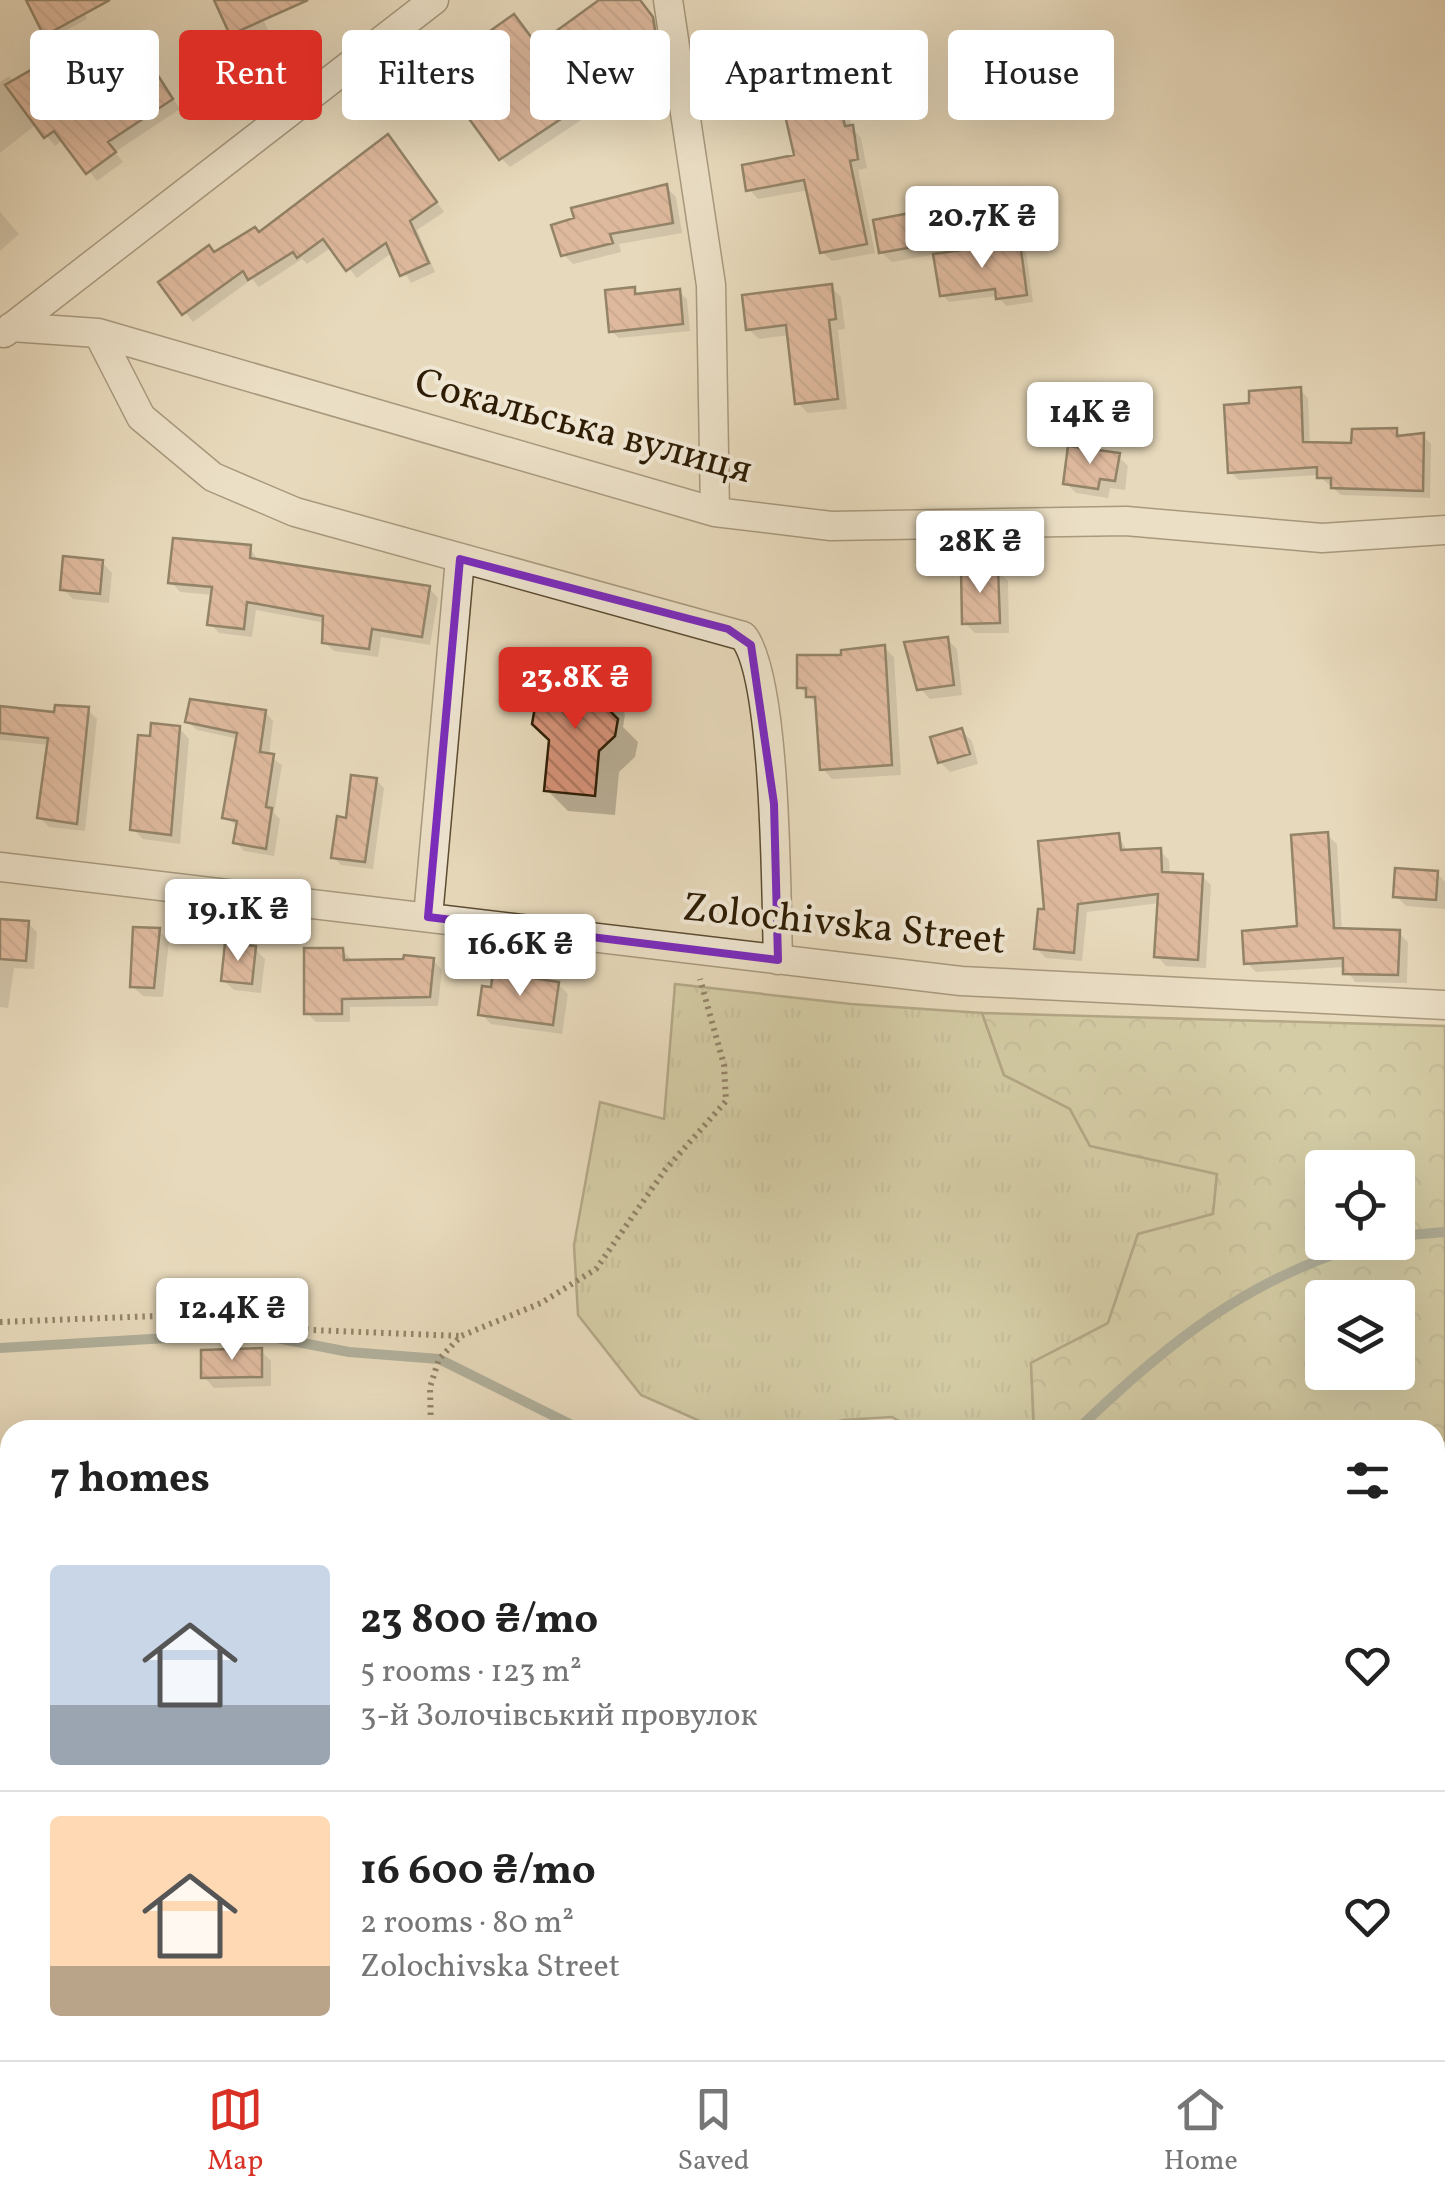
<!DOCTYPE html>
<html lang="en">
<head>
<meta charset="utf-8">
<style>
  :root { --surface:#fff; --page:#f6f6f6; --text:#222; --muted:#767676; --line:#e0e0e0; --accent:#d93025 }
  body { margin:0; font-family:Vollkorn,serif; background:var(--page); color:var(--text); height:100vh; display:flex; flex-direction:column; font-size:38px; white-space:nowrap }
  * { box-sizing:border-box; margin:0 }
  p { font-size:32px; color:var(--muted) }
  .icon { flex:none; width:55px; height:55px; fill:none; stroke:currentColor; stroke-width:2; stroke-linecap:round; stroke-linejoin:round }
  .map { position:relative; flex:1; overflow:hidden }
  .details { position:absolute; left:0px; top:1420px; width:1445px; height:640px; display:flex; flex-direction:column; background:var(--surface); border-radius:30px 30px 0 0; box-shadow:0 10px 40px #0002 }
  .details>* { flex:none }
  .top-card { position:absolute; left:30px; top:30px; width:1385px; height:90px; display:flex; gap:20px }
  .controls { position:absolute; left:1305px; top:1150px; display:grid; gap:20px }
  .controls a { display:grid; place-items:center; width:110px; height:110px; border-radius:10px; background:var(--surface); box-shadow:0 10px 40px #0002; font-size:50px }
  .price { position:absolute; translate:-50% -85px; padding:0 22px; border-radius:10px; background:#fff; color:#222; font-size:32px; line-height:65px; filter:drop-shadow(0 2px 5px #0008) }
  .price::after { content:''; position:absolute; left:50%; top:60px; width:30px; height:22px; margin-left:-15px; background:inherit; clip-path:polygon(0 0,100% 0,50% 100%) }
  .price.selected { background:var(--accent); color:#fff }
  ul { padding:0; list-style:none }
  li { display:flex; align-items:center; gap:30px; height:250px; padding:0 50px }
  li+li { border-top:2px solid var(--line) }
  li span { display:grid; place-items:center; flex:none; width:280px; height:200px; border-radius:10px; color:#555 }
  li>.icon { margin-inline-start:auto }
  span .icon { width:120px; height:120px; fill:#fffc; stroke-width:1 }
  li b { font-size:42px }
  h2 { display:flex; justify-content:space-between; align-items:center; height:120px; padding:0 50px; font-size:42px }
  .chip { padding:0 35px; border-radius:10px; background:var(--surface); box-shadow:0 10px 40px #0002; font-size:35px; line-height:90px }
  .chip.selected { background:var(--accent); color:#fff }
  .menu { display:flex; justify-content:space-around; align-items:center; height:140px; border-top:2px solid var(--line); background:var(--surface); font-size:28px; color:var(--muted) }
  .menu a { display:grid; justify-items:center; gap:5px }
  .menu .selected { color:var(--accent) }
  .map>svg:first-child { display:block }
  .grass { fill:url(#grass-tufts); stroke:#766d48; stroke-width:2.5 }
  .forest { fill:url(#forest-crowns); stroke:#766d48; stroke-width:2.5; fill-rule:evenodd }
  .shadow { fill:#0003 }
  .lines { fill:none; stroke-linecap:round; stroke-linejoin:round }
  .stream { stroke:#6d7b6f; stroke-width:10 }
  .building { fill:url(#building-back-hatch); stroke:#2e1d04; stroke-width:2.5 }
  .lane-casing { stroke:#5c4c32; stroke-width:18 }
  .street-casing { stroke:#5c4c32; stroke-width:31 }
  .path { stroke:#2e1d04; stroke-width:6; stroke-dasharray:2.5 5; stroke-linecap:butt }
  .lane { stroke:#efe6d3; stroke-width:14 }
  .street { stroke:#efe6d3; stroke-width:28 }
  .marked { fill:none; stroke:#7b2cbf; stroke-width:8; stroke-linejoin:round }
  .labels { text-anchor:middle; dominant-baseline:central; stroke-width:8; stroke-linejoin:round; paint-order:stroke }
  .street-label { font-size:40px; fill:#2e1d04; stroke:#efe6d3 }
</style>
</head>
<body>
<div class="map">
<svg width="1445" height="2060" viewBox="0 0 1445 2060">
  <defs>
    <pattern id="grass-tufts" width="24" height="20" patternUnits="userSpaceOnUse" patternTransform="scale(2.5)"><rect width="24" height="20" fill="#bdbd8b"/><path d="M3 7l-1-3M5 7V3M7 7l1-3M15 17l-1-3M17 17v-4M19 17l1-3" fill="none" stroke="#a3a276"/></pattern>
    <pattern id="forest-crowns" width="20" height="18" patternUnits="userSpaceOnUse" patternTransform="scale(2.5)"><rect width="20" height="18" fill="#bdbd8b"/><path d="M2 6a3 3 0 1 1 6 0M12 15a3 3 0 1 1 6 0" fill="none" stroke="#a3a276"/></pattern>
    <pattern id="building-back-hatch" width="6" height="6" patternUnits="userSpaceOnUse" patternTransform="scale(2.5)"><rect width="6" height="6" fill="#d69379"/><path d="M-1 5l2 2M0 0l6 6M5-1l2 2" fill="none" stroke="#ae7761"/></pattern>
  </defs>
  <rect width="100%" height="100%" fill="#e7d9bb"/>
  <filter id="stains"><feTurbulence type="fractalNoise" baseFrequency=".002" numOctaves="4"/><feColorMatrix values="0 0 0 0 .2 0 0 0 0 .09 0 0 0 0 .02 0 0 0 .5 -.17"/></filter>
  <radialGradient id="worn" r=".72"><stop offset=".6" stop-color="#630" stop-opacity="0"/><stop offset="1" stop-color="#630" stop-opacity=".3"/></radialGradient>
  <path class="grass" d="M 675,984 L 851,1004 L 982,1013 L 1004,1075 L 1070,1109 L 1090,1146 L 1217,1174 L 1213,1214 L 1138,1234 L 1108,1323 L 1031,1363 L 1034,1430 L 915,1430 L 892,1417 L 843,1420 L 804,1430 L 720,1430 L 641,1395 L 578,1315 L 574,1245 L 600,1102 L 664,1119 Z"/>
  <path class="forest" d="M 982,1013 L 1445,1026 L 1445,1440 L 1435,1442 L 1435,1430 L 1034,1430 L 1031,1363 L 1108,1323 L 1138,1234 L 1213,1214 L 1217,1174 L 1090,1146 L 1070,1109 L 1004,1075 ZM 1322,1168 L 1398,1168 L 1398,1242 L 1322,1242 ZM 1322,1298 L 1398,1298 L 1398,1372 L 1322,1372 Z"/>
  <path class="shadow" d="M 44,0 L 78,0 L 87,19 L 50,39 L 46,34 Z
    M 217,0 L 254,0 L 269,32 L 242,44 L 232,34 Z
    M 601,0 L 641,0 L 661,29 L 667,67 L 651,78 L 630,53 L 573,94 L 586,117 L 510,167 L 501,158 Z
    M 822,34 L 832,44 L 852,128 L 861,138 L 867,168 L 858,170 L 875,253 L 832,261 L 822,252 L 809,190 L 758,199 L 749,189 L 797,157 Z
    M 62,55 L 92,103 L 150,66 L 180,109 L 115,152 L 123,162 L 97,181 L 64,139 L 55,146 L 37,124 L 0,153 L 0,82 L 9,76 L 14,82 Z
    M 396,146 L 444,212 L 417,230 L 435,272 L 411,283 L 393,252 L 357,278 L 332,247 L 307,264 L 302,259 L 259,287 L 252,279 L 193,322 L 162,283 L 260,234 Z
    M 666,187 L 676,197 L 682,233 L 619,244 L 621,252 L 573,264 L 563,254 Z
    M 935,211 L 945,221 L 952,254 L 1019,245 L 1026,252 L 1033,302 L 1006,306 L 998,296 L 949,302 L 942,295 L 936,254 L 892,262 L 881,252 Z
    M 0,212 L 19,234 L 0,251 Z
    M 831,287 L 841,297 L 845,329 L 838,330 L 847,409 L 808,413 L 798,403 L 790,335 L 759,339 L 748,329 Z
    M 634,289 L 640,296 L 679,292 L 687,299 L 690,331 L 619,338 L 611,331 Z
    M 1300,390 L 1308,398 L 1310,445 L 1354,445 L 1396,431 L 1403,438 L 1423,436 L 1431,444 L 1430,498 L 1341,495 L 1318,475 L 1239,480 L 1230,472 L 1252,406 Z
    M 1118,456 L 1128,466 L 1125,490 L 1110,488 L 1108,498 L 1076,493 L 1066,483 Z
    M 250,548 L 259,562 L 429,588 L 438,598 L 430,645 L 381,637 L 378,657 L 334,651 L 324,642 L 326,623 L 256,610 L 252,637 L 219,633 L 210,624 L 213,595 L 180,592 L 171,582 Z
    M 102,562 L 112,573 L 109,603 L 73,599 L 63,589 Z
    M 997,570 L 1008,581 L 1009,633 L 975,633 L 965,623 Z
    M 947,639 L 957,649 L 962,695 L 930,699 L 920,688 Z
    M 884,647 L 894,657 L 901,775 L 832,779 L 822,768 L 818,705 L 799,687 L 843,657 Z
    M 593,674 L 614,696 L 625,714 L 623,727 L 638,742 L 635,757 L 619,772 L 615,815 L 568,811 L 547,790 L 551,743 L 539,730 L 556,699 Z
    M 0,708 L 56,714 L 88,710 L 97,719 L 85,831 L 49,827 L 40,818 L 50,745 L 0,740 Z
    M 265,712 L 273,721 L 269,756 L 282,765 L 274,813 L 280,819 L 274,856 L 244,851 L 236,842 L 238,827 L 225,817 L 239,739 L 197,730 L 188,722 Z
    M 179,728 L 189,739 L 180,844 L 143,839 L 133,829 L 152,739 Z
    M 962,731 L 972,741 L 978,764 L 950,772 L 940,762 Z
    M 376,780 L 384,788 L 373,869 L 341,865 L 333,857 L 348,820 Z
    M 1327,835 L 1337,844 L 1342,931 L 1398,932 L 1408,942 L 1407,983 L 1355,982 L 1345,967 L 1256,972 L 1247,963 L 1300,928 Z
    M 1118,836 L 1128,852 L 1160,851 L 1169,860 L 1170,875 L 1202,876 L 1211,885 L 1206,968 L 1166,966 L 1157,956 L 1160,903 L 1087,912 L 1082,961 L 1046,958 L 1037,949 Z
    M 1437,873 L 1445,882 L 1445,909 L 1406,906 L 1396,896 Z
    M 0,921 L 28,923 L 37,932 L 34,969 L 14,968 L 8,1008 L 0,1007 Z
    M 159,931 L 169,941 L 163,997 L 143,996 L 132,986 Z
    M 255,949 L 265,959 L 261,993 L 234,990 L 223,980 Z
    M 342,950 L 352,960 L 433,960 L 442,970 L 438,1006 L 350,1007 L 350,1022 L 316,1022 L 307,1013 Z
    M 558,984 L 568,994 L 562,1034 L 491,1024 L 481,1014 Z
    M 261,1351 L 271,1361 L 271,1386 L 214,1388 L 204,1377 Z
    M 1435,1691 L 1445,1700 L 1445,1730 L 1435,1729 Z
    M 740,2050 L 950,2050 L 951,2060 L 742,2060 Z"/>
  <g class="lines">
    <path class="stream" d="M 1398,1236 L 1445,1232
      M 0,1348 L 251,1333 L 349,1352 L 439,1359 L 582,1430
      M 1077,1430 C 1167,1343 1251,1275 1374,1242"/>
  </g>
  <path class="building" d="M 26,0 L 110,0 L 44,36 Z
    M 214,0 L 308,0 L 230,35 Z
    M 599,0 L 640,0 L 653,17 L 659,57 L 640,71 L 621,45 L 566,84 L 579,107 L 499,160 L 446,87 L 502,46 L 490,31 L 514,14 L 537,45 Z
    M 823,32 L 845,126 L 853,125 L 858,159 L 850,161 L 867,244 L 820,253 L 804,180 L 746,191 L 742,165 L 794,155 L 769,44 Z
    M 62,52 L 89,102 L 150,63 L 173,99 L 108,142 L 116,152 L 86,174 L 54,131 L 44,138 L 5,85 Z
    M 388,134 L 437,202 L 410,221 L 429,263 L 400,276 L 386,243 L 346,271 L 323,239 L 297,258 L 293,252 L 248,280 L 243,271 L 182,315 L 158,282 L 209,245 L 214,252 L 255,227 L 259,232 Z
    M 667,184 L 673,223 L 610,234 L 613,243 L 561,256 L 551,225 L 574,218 L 571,208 Z
    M 936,208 L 942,242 L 879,253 L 873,220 Z
    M 1020,242 L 1027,295 L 996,299 L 995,289 L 940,296 L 933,254 Z
    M 832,284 L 836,319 L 829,320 L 838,399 L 795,404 L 786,325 L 746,330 L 742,295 Z
    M 635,287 L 635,294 L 680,289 L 683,324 L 609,332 L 605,290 Z
    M 1301,387 L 1303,442 L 1351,443 L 1352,429 L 1397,428 L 1397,436 L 1424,433 L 1423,491 L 1331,488 L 1331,478 L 1317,478 L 1317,467 L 1228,473 L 1224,405 L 1249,403 L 1249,391 Z
    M 1068,446 L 1120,453 L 1115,481 L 1100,479 L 1098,489 L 1063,484 Z
    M 173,538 L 251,545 L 250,558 L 430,586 L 422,637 L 372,629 L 369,649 L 322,643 L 323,616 L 247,602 L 244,629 L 207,625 L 212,587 L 168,583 Z
    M 63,556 L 103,560 L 100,594 L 60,590 Z
    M 998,568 L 1000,623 L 962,624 L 961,569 Z
    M 948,637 L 954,685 L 917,690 L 904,642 Z
    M 885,645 L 892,765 L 820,770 L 815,697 L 806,697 L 806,688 L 797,688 L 797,655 L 841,655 L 841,650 Z
    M 578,666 L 594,672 L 605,691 L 603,704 L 618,719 L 615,736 L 599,751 L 595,796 L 544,791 L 549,740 L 532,724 L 535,707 L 553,697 L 554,681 Z
    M 190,699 L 266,710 L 260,752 L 274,754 L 266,807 L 272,808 L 266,849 L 233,843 L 237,821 L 222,818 L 237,733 L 185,722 Z
    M 55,705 L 89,707 L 77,824 L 37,818 L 48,738 L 0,733 L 0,706 L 54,712 Z
    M 151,723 L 180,726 L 171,835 L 130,830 L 138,735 L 150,736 Z
    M 962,728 L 970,754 L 938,763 L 930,737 Z
    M 351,775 L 377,778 L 365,862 L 331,858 L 337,816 L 346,818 Z
    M 1328,832 L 1334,928 L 1400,930 L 1398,975 L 1343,974 L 1343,958 L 1244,964 L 1242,931 L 1297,926 L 1291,835 Z
    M 1119,833 L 1121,850 L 1161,848 L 1162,872 L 1203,874 L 1198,960 L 1154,957 L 1158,894 L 1078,904 L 1074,953 L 1034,949 L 1038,909 L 1044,909 L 1038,841 Z
    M 1395,868 L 1438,871 L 1436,900 L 1393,897 Z
    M 0,919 L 29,921 L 26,961 L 0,959 Z
    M 133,927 L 160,928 L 154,988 L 130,987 Z
    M 225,943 L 256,946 L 252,984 L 221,981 Z
    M 304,948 L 343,948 L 344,960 L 403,959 L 404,955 L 434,958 L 430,997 L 342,999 L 342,1014 L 304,1014 Z
    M 493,972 L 559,982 L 553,1025 L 478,1015 L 482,986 L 491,987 Z
    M 262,1348 L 262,1377 L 201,1378 L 201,1350 Z"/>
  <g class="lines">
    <defs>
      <path id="lane" d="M 1435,1652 L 1445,1651"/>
      <path id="street" d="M 668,0 L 711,285 L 715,512
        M 11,327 L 98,333 L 715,512 L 831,526 L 1126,521 L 1322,538 L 1445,530
        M 4,333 L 434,0
        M 98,333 L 141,417 L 213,477 L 295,512 L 743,636 C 777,677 776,899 778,960
        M 0,867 L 961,981 L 1445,1005
        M 428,917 L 460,559
        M 1330,2050 L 1374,2060
        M 408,2060 L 409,2050
        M 1100,2060 L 1128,2050"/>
    </defs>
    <use href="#lane" class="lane-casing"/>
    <use href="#street" class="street-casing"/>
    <path class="path" d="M 0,1322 L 208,1314 L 311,1330 L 461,1336
      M 431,1430 L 430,1387 L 439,1359 L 461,1336 L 541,1303 L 596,1269 L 665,1170 L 726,1101 L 724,1065 L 700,979"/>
    <use href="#lane" class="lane"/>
    <use href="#street" class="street"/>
  </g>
  <path d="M0 0H1445V2060H0ZM 460,559 L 728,629 L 751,645 L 774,804 L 778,960 L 428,917 Z" fill="#e7d9bb" fill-opacity=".55" fill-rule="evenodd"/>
  <path class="marked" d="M 460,559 L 728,629 L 751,645 L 774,804 L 778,960 L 428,917 Z"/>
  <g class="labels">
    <g class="street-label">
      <text transform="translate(583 428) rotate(15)">Сокальська вулиця</text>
      <text transform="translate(844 926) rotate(6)">Zolochivska Street</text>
    </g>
  </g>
  <rect width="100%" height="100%" filter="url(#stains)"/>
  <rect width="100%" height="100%" fill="url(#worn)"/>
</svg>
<div class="controls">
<a><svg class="icon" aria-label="locate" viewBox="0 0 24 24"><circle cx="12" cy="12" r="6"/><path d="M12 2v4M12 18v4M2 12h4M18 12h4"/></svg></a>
<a><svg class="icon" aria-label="layers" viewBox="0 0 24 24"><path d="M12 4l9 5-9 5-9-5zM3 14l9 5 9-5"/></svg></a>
</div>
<b class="price" style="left:982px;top:271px">20.7K ₴</b>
<b class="price" style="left:1090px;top:467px">14K ₴</b>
<b class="price" style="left:980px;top:596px">28K ₴</b>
<b class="price selected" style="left:575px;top:732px">23.8K ₴</b>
<b class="price" style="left:238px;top:964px">19.1K ₴</b>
<b class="price" style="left:520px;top:999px">16.6K ₴</b>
<b class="price" style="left:232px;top:1363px">12.4K ₴</b>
<div class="top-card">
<a class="chip">Buy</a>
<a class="chip selected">Rent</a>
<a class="chip">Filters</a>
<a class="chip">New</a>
<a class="chip">Apartment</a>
<a class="chip">House</a>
</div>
<section class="details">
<h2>7 homes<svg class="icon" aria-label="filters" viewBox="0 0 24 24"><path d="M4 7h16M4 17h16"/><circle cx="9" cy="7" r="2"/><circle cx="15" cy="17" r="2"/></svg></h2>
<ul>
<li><span style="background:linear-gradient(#c9d6e8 70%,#9aa5b1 0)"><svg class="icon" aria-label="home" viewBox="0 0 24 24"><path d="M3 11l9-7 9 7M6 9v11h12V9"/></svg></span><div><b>23 800 ₴/mo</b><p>5 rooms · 123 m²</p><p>3-й Золочівський провулок</p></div><svg class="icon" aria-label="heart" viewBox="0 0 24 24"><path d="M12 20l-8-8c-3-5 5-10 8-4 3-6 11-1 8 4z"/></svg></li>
<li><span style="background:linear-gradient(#ffd9b3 75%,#b9a48a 0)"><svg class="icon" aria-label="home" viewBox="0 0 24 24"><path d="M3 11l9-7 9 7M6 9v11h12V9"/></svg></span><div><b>16 600 ₴/mo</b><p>2 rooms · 80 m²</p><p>Zolochivska Street</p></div><svg class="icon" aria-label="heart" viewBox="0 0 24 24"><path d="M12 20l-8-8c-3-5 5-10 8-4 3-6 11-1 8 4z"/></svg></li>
</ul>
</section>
</div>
<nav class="menu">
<a class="selected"><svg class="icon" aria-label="map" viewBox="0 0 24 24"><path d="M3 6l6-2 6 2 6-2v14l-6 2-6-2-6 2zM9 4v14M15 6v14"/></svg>Map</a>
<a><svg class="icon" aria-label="saved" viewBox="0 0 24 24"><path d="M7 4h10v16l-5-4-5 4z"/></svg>Saved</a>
<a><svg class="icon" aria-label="home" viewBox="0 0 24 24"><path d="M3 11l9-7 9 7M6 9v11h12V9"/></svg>Home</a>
</nav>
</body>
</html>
